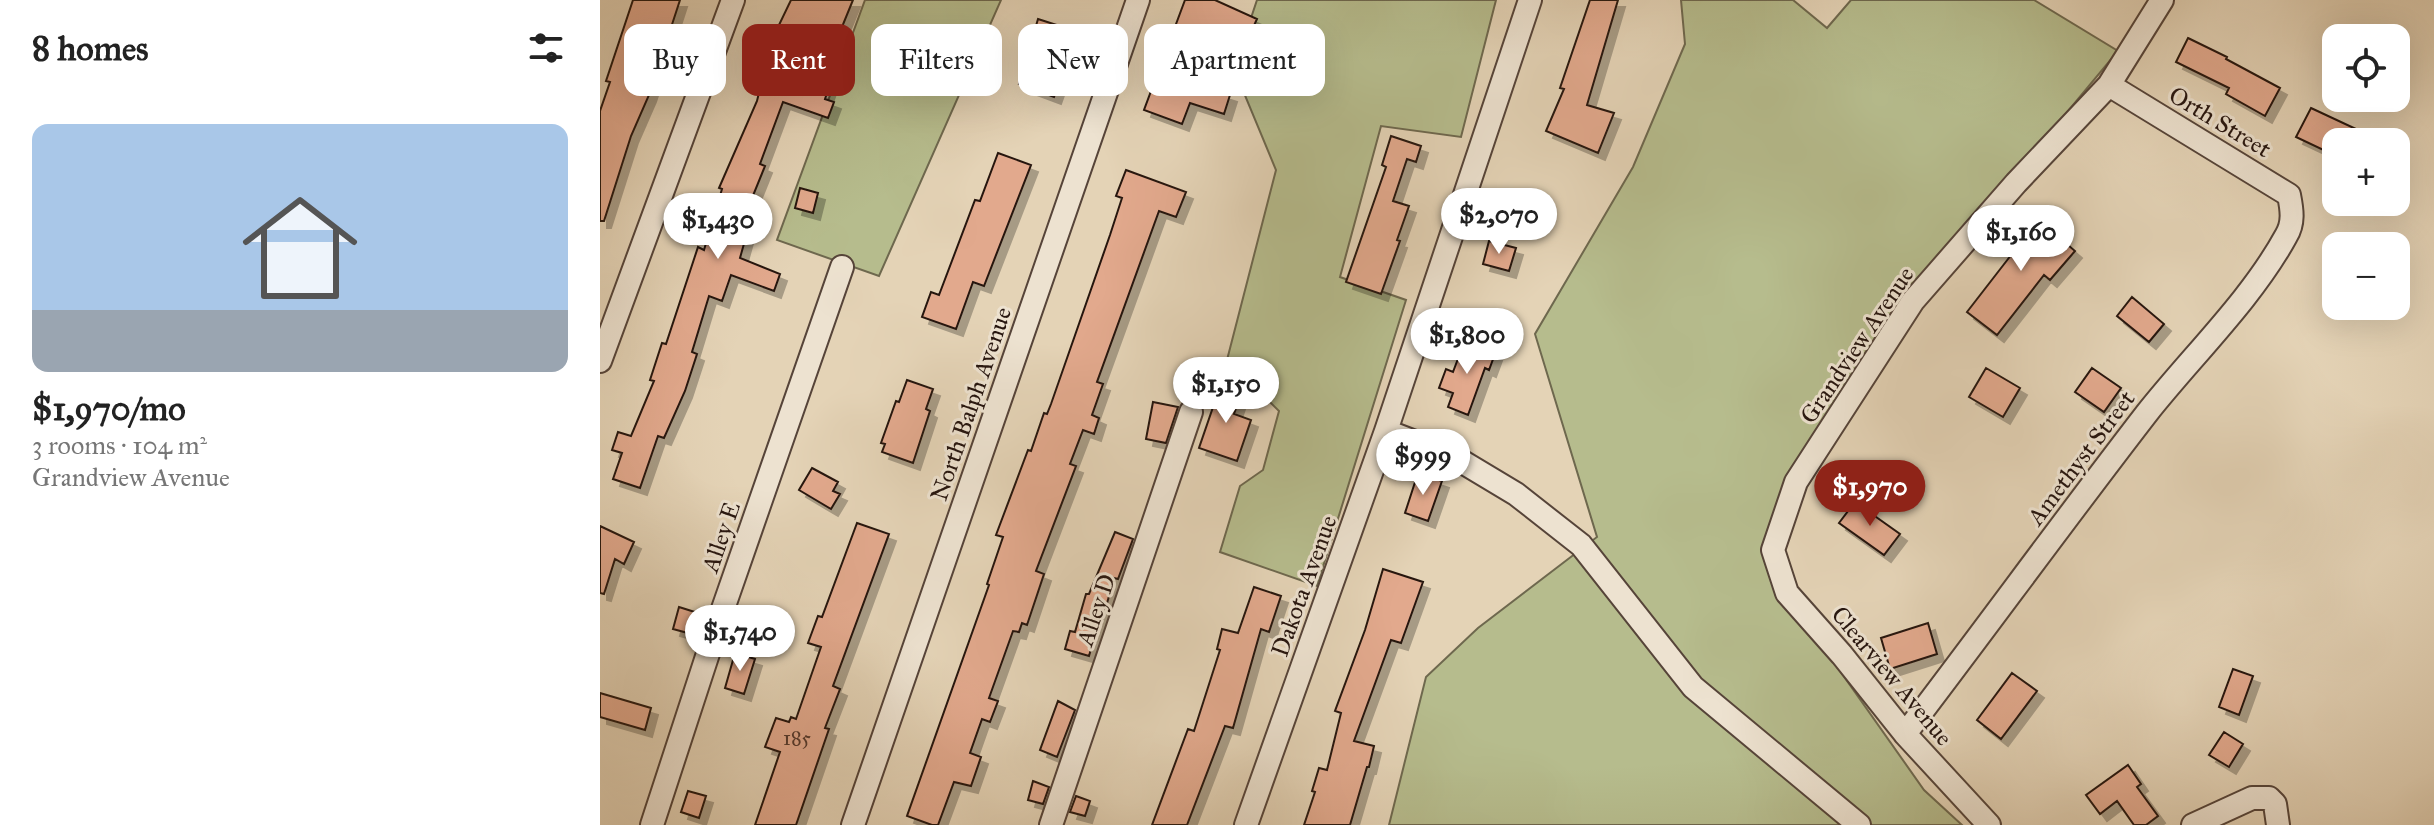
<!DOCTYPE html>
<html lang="en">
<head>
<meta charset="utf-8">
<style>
  :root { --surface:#fff; --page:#f6f6f6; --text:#222; --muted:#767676; --line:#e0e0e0; --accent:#8f2418 }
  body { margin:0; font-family:"IM FELL Great Primer",serif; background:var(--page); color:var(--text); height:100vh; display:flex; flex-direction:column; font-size:30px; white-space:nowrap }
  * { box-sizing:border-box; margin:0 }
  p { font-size:26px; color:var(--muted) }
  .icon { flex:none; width:44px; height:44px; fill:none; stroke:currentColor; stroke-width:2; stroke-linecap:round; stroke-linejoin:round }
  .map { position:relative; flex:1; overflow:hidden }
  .sheet { display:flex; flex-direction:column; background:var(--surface); width:600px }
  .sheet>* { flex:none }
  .top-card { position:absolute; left:24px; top:24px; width:760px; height:72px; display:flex; gap:16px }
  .buttons { position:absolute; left:1722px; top:24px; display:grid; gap:16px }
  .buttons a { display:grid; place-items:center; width:88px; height:88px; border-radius:16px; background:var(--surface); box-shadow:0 8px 32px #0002; font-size:40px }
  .price { position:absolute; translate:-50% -68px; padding:0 18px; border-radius:28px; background:#fff; color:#222; font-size:26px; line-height:52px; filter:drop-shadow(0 2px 4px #0008) }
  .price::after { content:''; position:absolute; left:50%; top:48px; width:24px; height:18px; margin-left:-12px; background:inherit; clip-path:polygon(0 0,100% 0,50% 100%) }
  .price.selected { background:var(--accent); color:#fff }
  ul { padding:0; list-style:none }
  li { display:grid; align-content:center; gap:16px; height:424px; padding:0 32px }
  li+li { border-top:2px solid var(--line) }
  li span { display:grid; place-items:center; height:248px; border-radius:16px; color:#555 }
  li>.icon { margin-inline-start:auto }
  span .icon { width:144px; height:144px; fill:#fffc; stroke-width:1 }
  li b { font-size:34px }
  h2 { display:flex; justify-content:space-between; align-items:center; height:96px; padding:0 32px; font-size:34px }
  .pill { padding:0 28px; border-radius:16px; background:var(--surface); box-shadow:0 8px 32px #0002; font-size:28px; line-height:72px }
  .pill.selected { background:var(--accent); color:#fff }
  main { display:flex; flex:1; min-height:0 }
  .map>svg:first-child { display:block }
  .green { fill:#b6bc8d; stroke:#6e684e; stroke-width:2 }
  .building { fill:#e2a98d; stroke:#26150f; stroke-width:2; filter:url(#shadow) }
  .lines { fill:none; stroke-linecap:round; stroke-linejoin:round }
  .minor-casing { stroke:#564439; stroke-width:26 }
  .minor { stroke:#ede2d0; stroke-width:22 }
  .labels { text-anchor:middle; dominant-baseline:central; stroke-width:6; stroke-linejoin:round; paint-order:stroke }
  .number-label { font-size:20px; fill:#553a2e }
  .street-label { font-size:24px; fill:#26150f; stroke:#ede2d0 }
</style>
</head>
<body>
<main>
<section class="sheet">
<h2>8 homes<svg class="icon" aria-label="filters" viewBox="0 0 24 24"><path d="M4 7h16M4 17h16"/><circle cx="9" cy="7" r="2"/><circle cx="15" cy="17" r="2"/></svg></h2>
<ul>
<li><span style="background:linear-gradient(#a9c7e8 75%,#9aa5b1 0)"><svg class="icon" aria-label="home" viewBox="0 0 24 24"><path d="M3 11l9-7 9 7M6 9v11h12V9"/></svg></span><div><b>$1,970/mo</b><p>3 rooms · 104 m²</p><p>Grandview Avenue</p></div></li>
</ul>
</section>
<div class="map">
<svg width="1834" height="825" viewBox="0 0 1834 825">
  <defs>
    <filter id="shadow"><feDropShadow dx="7" dy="7" stdDeviation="0" flood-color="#0004"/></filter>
  </defs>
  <rect width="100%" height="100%" fill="#e4d3b6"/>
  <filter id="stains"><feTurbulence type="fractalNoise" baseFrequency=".0025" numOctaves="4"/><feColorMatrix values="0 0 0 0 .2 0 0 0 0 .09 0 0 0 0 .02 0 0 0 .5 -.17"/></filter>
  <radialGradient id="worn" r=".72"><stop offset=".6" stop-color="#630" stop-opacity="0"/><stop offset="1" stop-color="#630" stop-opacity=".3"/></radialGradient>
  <path class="green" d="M 265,0 L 401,0 L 279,276 L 177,240 Z
    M 657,0 L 896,0 L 861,137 L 781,126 L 740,277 L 806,300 L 717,586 L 620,552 L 640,486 L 663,470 L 679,411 L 627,360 L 676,170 L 634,69 Z
    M 1081,0 L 1193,0 L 1227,28 L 1251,0 L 1434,0 L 1518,51 L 1404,188 L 1307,291 L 1168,541 L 1166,566 L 1324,790 L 1362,825 L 789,825 L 826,677 L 878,628 L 997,537 L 935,334 L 1033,167 L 1085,44 Z"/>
  <path class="building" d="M 33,0 L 80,0 L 49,95 L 31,136 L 4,221 L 0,221 L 0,111 L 10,82 L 6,81 Z
    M 191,0 L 253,0 L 231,54 L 178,27 Z
    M 585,0 L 615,0 L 657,19 L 647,41 L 617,28 L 595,84 L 630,95 L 624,114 L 590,103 L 582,124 L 544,110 Z
    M 990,0 L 1018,0 L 987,105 L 1014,113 L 998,153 L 946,131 L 964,89 L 960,88 Z
    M 438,19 L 472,30 L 460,64 L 465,66 L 454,97 L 419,84 L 433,44 L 431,43 Z
    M 1588,38 L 1627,57 L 1626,59 L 1680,88 L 1665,116 L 1626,94 L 1629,88 L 1576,62 Z
    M 167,60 L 232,78 L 225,99 L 234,102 L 228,118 L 183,102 L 160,164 L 165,166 L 146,213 L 152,215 L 140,258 L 180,274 L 174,291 L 131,275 L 122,301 L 109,296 L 92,352 L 97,354 L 85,391 L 64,438 L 58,436 L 40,488 L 13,479 L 22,453 L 12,450 L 18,432 L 31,436 L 54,381 L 50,380 L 62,343 L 66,344 L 98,247 L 104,250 L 122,189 L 119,188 L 157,101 Z
    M 1711,108 L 1756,129 L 1749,142 L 1736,142 L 1736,156 L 1696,137 Z
    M 791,136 L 821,146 L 816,162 L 807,159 L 793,201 L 809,206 L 797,240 L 800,241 L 781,294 L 746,282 L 786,167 L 782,165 Z
    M 398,153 L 431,165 L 384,286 L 373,282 L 356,329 L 322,317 L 331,292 L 339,295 L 375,200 L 380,201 Z
    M 526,170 L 586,192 L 576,217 L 559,211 L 497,382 L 503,384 L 492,415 L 499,418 L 494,434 L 483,430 L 470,464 L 476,466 L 436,571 L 444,574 L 427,625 L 422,623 L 419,632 L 413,631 L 389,698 L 398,701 L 390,722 L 382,719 L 370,753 L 381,757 L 371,786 L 354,782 L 338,825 L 332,825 L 307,816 L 389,585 L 387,584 L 403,537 L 396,535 L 428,450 L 431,451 L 444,413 L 447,414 L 451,404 L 510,235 L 522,198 L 516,196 Z
    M 200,188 L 218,193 L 213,213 L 195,208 Z
    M 1432,214 L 1475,251 L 1450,280 L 1444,275 L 1397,335 L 1367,312 L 1415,250 L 1407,243 Z
    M 889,241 L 916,248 L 909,271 L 883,264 Z
    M 1532,297 L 1564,324 L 1549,342 L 1517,316 Z
    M 865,340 L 896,351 L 889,370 L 885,368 L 868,415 L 848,407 L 853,393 L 839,388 L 846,369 L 853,372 Z
    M 1386,368 L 1420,388 L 1403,417 L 1369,397 Z
    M 1492,368 L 1521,388 L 1504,412 L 1475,392 Z
    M 307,380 L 333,389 L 326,409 L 330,411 L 313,463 L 282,452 L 285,444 L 281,443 L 296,401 L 299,402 Z
    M 622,381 L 643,388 L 634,414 L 651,420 L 637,461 L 599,448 Z
    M 553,402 L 578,407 L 566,443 L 546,439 Z
    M 212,468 L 238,482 L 233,491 L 240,494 L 231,509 L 199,490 Z
    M 818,473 L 842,481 L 828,521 L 805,513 Z
    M 1255,502 L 1300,534 L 1284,555 L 1239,523 Z
    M 257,523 L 289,534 L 233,686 L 240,689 L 225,728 L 229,729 L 196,825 L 155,825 L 180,752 L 165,747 L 176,718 L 189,722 L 191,717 L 196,719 L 221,647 L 208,643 L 218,616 L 222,617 Z
    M 0,526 L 34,542 L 24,564 L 15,559 L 4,594 L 0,593 Z
    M 515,532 L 533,539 L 518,579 L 514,578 L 501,625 L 498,624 L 489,656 L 465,649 L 470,631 L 475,632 L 486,594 L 489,594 Z
    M 783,569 L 823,582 L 801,643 L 791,640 L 754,741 L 774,746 L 769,767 L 767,767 L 750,825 L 704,825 L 715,792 L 712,791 L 719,768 L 727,770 L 741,713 L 735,711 L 765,630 Z
    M 654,587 L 681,596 L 669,632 L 661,629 L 633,728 L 625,726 L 587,825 L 552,825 L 588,729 L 594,731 L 620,650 L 617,649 L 622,629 L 638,633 Z
    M 79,607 L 101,614 L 95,635 L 73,629 Z
    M 1328,623 L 1337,654 L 1290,669 L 1281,638 Z
    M 135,653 L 155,659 L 144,694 L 125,688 Z
    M 1633,669 L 1653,676 L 1639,715 L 1619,707 Z
    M 1412,673 L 1437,691 L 1401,739 L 1377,720 Z
    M 0,693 L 51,708 L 45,730 L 0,717 Z
    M 458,701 L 475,710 L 457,757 L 440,750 Z
    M 1624,732 L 1643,744 L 1629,767 L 1609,755 Z
    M 1528,765 L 1541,784 L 1537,787 L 1558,816 L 1546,825 L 1534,825 L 1517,801 L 1500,814 L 1486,795 Z
    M 433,781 L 449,787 L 443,804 L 428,800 Z
    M 88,791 L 106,796 L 99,818 L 81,812 Z
    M 476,796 L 490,801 L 485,816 L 470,812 Z"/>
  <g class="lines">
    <defs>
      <path id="minor" d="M 0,361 L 133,0
        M 786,431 L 856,458 L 916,494 L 981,545 L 1093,687 L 1259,825
        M 1305,734 C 1386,628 1465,519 1547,413 C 1592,356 1651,300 1686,236 C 1694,223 1692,210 1689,195 L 1509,85
        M 52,825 L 116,629 L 242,267
        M 253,825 L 538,0
        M 451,825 L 591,412
        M 646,825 L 786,431 L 930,0
        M 1389,825 L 1305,734 L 1242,655 L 1187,593 L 1173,550 L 1196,482 L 1313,301 L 1416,183 L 1509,85 L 1562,0
        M 1593,825 L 1652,798 L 1669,798 L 1675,804 L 1678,825"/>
    </defs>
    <use href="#minor" class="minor-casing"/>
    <use href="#minor" class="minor"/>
  </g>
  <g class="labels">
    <g class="number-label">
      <text x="197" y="738">185</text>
    </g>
    <g class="street-label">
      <text transform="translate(1620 122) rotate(31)">Orth Street</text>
      <text transform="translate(1257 345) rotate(-56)">Grandview Avenue</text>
      <text transform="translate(371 404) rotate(-71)">North Balph Avenue</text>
      <text transform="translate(1481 458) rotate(-53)">Amethyst Street</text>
      <text transform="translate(121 537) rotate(-71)">Alley E</text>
      <text transform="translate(704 586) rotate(-70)">Dakota Avenue</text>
      <text transform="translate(496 610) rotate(-71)">Alley D</text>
      <text transform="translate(1292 676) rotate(50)">Clearview Avenue</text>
    </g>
  </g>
  <rect width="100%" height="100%" filter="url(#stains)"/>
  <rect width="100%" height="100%" fill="url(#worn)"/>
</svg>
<div class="buttons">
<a><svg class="icon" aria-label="locate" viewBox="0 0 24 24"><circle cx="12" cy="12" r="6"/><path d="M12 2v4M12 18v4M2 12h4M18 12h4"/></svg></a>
<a>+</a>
<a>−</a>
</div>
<b class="price" style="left:899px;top:256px">$2,070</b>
<b class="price" style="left:118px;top:261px">$1,430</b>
<b class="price" style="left:1421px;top:273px">$1,160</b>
<b class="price" style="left:867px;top:376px">$1,800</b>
<b class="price" style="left:626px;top:425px">$1,150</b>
<b class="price" style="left:823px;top:497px">$999</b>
<b class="price selected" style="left:1270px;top:528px">$1,970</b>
<b class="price" style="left:140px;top:673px">$1,740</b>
<div class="top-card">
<a class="pill">Buy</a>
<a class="pill selected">Rent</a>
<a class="pill">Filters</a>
<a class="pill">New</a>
<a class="pill">Apartment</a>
</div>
</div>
</main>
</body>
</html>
